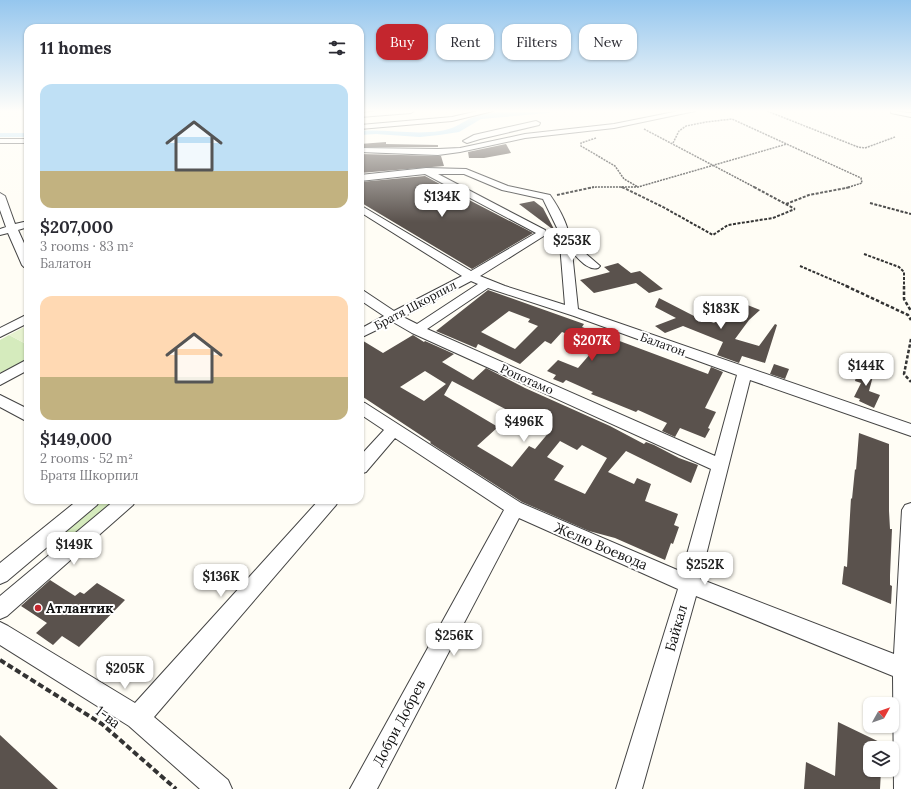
<!DOCTYPE html>
<html lang="en">
<head>
<meta charset="utf-8">
<style>
  :root { --surface:#fff; --page:#f2f2f3; --text:#2b2b33; --muted:#7c7c81; --accent:#c4262e }
  body { margin:0; font-family:Lora,serif; background:var(--page); color:var(--text); height:100vh; display:flex; flex-direction:column; font-size:15px; white-space:nowrap }
  * { box-sizing:border-box; margin:0 }
  p { font-size:13px; color:var(--muted) }
  .icon { flex:none; width:22px; height:22px; fill:none; stroke:currentColor; stroke-width:2; stroke-linecap:round; stroke-linejoin:round }
  .map { position:relative; flex:1; overflow:hidden }
  .details { position:absolute; left:24px; top:24px; width:340px; height:480px; display:flex; flex-direction:column; background:var(--surface); border-radius:12px; box-shadow:0 1px 3px #0004 }
  .details>* { flex:none }
  .top-card { position:absolute; left:376px; top:24px; width:380px; height:36px; display:flex; gap:8px }
  .needle { width:26px; rotate:50deg }
  .fabs { position:absolute; left:863px; top:697px; display:grid; gap:8px }
  .fabs a { display:grid; place-items:center; width:36px; height:36px; border-radius:8px; background:var(--surface); box-shadow:0 1px 3px #0004; font-size:20px }
  .price { position:absolute; translate:-50% -34px; padding:0 9px; border-radius:8px; background:#fff; color:#222; font-size:13px; line-height:26px; filter:drop-shadow(0 1px 2px #0008) }
  .price::after { content:''; position:absolute; left:50%; top:24px; width:12px; height:9px; margin-left:-6px; background:inherit; clip-path:polygon(0 0,100% 0,50% 100%) }
  .price.on { background:var(--accent); color:#fff }
  ul { padding:0; list-style:none }
  li { display:grid; align-content:center; gap:8px; height:212px; padding:0 16px }
  li span { display:grid; place-items:center; height:124px; border-radius:12px; color:#555 }
  li>.icon { margin-inline-start:auto }
  span .icon { width:72px; height:72px; fill:#fffc; stroke-width:1 }
  li b { font-size:17px }
  h2 { display:flex; justify-content:space-between; align-items:center; height:48px; padding:0 16px; font-size:17px }
  .chip { padding:0 14px; border-radius:12px; background:var(--surface); box-shadow:0 1px 3px #0004; font-size:14px; line-height:36px }
  .chip.on { background:var(--accent); color:#fff }
  .map>svg:first-child { display:block }
  .green { fill:#d5ebbd }
  .pitch { fill:#e6f2cf }
  .lines { fill:none; stroke-linecap:round; stroke-linejoin:round }
  .canal { fill:#b9e0f7; fill-rule:evenodd }
  .building { fill:#5a524d; fill-rule:evenodd }
  .minor-casing { stroke:#444; stroke-width:2 }
  .path-far3 { stroke:#333; stroke-width:1.5; stroke-dasharray:2 1; stroke-linecap:butt }
  .path-far2 { stroke:#333; stroke-width:2; stroke-dasharray:3 1.5; stroke-linecap:butt }
  .path-far1 { stroke:#333; stroke-width:2.5; stroke-dasharray:3.5 2; stroke-linecap:butt }
  .path { stroke:#333; stroke-width:4; stroke-dasharray:6 3; stroke-linecap:butt }
  .minor { fill:#fff; fill-rule:evenodd }
  .poi-dot { fill:#c4262e; stroke:#fff; stroke-width:1.5 }
  .labels { text-anchor:middle; dominant-baseline:central; stroke-width:4; stroke-linejoin:round; paint-order:stroke }
  .street-label { font-size:12px; fill:#111; stroke:#fff }
  .near-street-label { font-size:14px; fill:#111; stroke:#fff }
  .near-poi-label { font-size:14px; font-weight:bold; fill:#111; stroke:#fff; text-anchor:start }
</style>
</head>
<body>
<div class="map">
<svg width="911" height="789" viewBox="0 0 911 789">
  <rect width="100%" height="100%" fill="#fffdf5"/>
  <path class="green" d="M 9,335 L 28,345 L 28,360 L 3,374 L 0,372 L 0,340 Z
    M 91,500 L 127,500 L 65,554 L 41,542 Z"/>
  <path class="pitch" d="M 28,325 L 28,345 L 9,335 Z"/>
  <g class="lines">
    <path class="canal" d="M 522,111 L 552,111 L 549,113 L 481,119 L 459,132 L 439,135 L 420,137 L 376,134 L 360,135 L 360,131 C 387,129 413,135 440,131 C 458,128 461,122 476,116 C 486,112 511,112 522,111 Z
      M 0,133 L 28,133 L 28,137 L 0,137 Z"/>
  </g>
  <path class="building" d="M 386,142 L 386,144 L 438,145 L 438,147 L 360,147 L 360,144 Z
    M 506,144 L 511,153 L 484,158 L 469,158 L 468,152 Z
    M 360,154 L 441,156 L 444,166 L 360,173 Z
    M 425,176 L 471,201 L 533,233 L 472,269 L 360,202 L 360,182 Z
    M 534,201 L 543,208 L 555,231 L 519,204 Z
    M 618,263 L 631,273 L 640,271 L 663,289 L 649,293 L 636,283 L 594,293 L 580,280 L 610,272 L 604,267 Z
    M 488,290 L 584,324 L 582,327 L 708,374 L 711,367 L 723,372 L 705,408 L 716,412 L 708,428 L 710,429 L 705,438 L 680,428 L 675,437 L 662,431 L 667,423 L 638,410 L 636,412 L 604,399 L 591,394 L 593,392 L 566,380 L 563,383 L 553,379 L 556,375 L 547,371 L 558,360 L 578,368 L 597,346 L 562,332 L 551,344 L 545,341 L 520,364 L 478,344 L 476,348 L 436,331 ZM 509,311 L 530,319 L 528,322 L 538,326 L 515,349 L 481,332 Z
    M 659,298 L 694,316 L 714,323 L 740,302 L 760,310 L 749,320 L 735,339 L 759,346 L 775,324 L 777,325 L 765,363 L 742,356 L 739,363 L 717,355 L 723,342 L 683,326 L 665,333 L 655,326 L 676,318 L 655,307 Z
    M 413,335 L 424,342 L 425,341 L 454,354 L 442,362 L 473,380 L 486,368 L 525,388 L 610,426 L 644,444 L 646,442 L 654,445 L 679,458 L 698,465 L 691,483 L 626,451 L 608,472 L 634,484 L 637,478 L 651,484 L 645,501 L 678,514 L 674,525 L 679,527 L 673,544 L 671,543 L 665,560 L 615,538 L 589,531 L 522,502 L 430,443 L 431,442 L 360,395 L 360,339 L 383,353 ZM 425,371 L 446,384 L 424,401 L 400,387 ZM 452,381 L 528,421 L 550,431 L 535,449 L 529,446 L 512,467 L 477,446 L 498,427 L 444,395 ZM 560,441 L 577,450 L 582,445 L 607,458 L 585,494 L 554,480 L 564,466 L 547,457 Z
    M 871,363 L 876,365 L 869,391 L 880,395 L 874,408 L 859,401 L 860,399 L 854,397 L 861,383 L 855,381 L 858,369 L 867,372 Z
    M 774,364 L 789,369 L 785,379 L 770,374 Z
    M 859,433 L 889,444 L 889,511 L 890,529 L 892,529 L 890,575 L 890,585 L 892,586 L 891,604 L 842,584 L 844,566 L 847,567 L 851,498 L 852,499 L 855,469 L 856,470 Z
    M 50,580 L 75,596 L 80,592 L 84,594 L 97,583 L 125,600 L 79,647 L 62,636 L 53,645 L 36,633 L 47,623 L 21,606 Z
    M 838,722 L 892,748 L 870,748 L 870,770 L 881,770 L 880,789 L 804,789 L 806,762 L 835,776 Z
    M 0,735 L 58,789 L 0,789 Z"/>
  <g class="lines">
    <defs>
      <path id="minor" d="M 380,111 L 414,111 L 411,113 L 360,117 L 360,113 Z
        M 478,111 L 493,111 L 452,121 L 360,129 L 360,125 L 452,117 Z
        M 679,111 L 695,111 L 614,128 L 525,138 L 460,152 L 438,155 L 360,152 L 360,148 L 438,149 L 460,148 L 525,134 L 614,124 Z
        M 891,111 L 911,113 L 911,117 L 891,113 Z
        M 536,121 L 540,123 L 539,125 L 480,139 L 467,143 L 463,141 L 474,135 Z
        M 0,139 L 28,139 L 28,143 L 0,143 Z
        M 426,168 L 466,169 L 508,186 L 550,195 C 559,208 568,224 570,240 L 600,266 L 598,268 C 588,271 579,259 572,252 L 578,309 L 911,424 L 911,436 L 750,380 L 700,579 L 894,654 L 902,510 L 905,505 L 911,503 L 911,789 L 894,789 L 893,676 L 696,596 L 642,789 L 616,789 L 678,589 L 519,518 L 377,789 L 350,789 L 504,510 L 395,438 L 366,472 L 360,474 L 360,456 L 384,430 L 360,414 L 360,402 L 365,403 L 521,503 L 682,572 L 711,469 L 412,333 L 393,322 L 360,338 L 360,329 L 384,316 L 360,300 L 360,290 L 364,291 L 394,311 L 462,276 L 360,212 L 360,205 L 471,271 L 536,233 L 425,174 L 360,181 L 360,175 ZM 438,174 L 464,174 L 502,190 L 543,199 L 559,232 L 565,305 L 505,286 L 480,276 L 547,234 L 545,230 ZM 471,281 L 478,284 L 417,324 L 403,317 ZM 488,288 L 574,316 L 737,375 L 715,456 L 427,329 Z
        M 0,193 L 5,196 L 15,224 L 28,221 L 28,227 L 18,230 L 28,252 L 28,268 L 24,267 L 22,265 L 8,233 L 0,235 L 0,229 L 6,227 L 0,210 Z
        M 28,314 L 28,323 L 0,337 L 0,328 Z
        M 28,359 L 28,370 L 0,385 L 0,374 Z
        M 0,395 L 28,409 L 28,422 L 0,407 Z
        M 78,500 L 100,500 L 97,505 L 7,581 L 0,584 L 0,563 Z
        M 115,500 L 136,500 L 133,505 L 7,616 L 0,619 L 0,596 Z
        M 319,500 L 339,500 L 336,505 L 154,717 L 228,780 L 232,789 L 200,789 L 129,726 L 0,645 L 0,622 L 8,626 L 135,703 Z"/>
    </defs>
    <use href="#minor" class="minor-casing"/>
    <path class="path-far3" d="M 767,111 L 858,147 L 865,148 L 895,137
      M 644,129 L 756,188
      M 596,138 L 581,143 L 581,146 L 615,166 L 624,179 L 638,187
      M 673,143 L 679,131 L 686,126 L 706,122 L 732,119 L 861,178 L 862,183 L 846,188
      M 621,187 L 624,188
      M 589,188 L 596,187 L 638,187 L 787,144"/>
    <path class="path-far2" d="M 622,187 L 663,207 L 713,235 L 728,225 L 773,218 L 795,209
      M 754,187 L 795,209
      M 557,195 L 594,187
      M 870,203 L 911,214
      M 786,204 L 809,195 L 851,187
      M 864,254 L 899,267 L 904,272 L 904,287
      M 800,266 L 849,287"/>
    <path class="path-far1" d="M 846,286 L 908,315 L 911,320
      M 904,286 L 904,299 L 911,311
      M 911,339 L 904,374 L 911,382"/>
    <path class="path" d="M 0,660 L 102,724 L 176,789"/>
    <use href="#minor" class="minor"/>
  </g>
  <linearGradient id="sky" x2="0" y2="1"><stop stop-color="#95c6ee"/><stop offset="0.5" stop-color="#fffefa"/><stop offset="1" stop-color="#fffefa" stop-opacity="0"/></linearGradient>
  <rect width="911" height="222" fill="url(#sky)"/>
  <circle class="poi-dot" cx="38" cy="608" r="4"/>
  <g class="labels">
    <g class="street-label">
      <text transform="translate(415 305) rotate(-28)">Братя Шкорпил</text>
      <text transform="translate(663 344) rotate(20)">Балатон</text>
      <text transform="translate(527 379) rotate(24)">Ропотамо</text>
    </g>
    <g class="near-street-label">
      <text transform="translate(601 546) rotate(23)">Желю Воевода</text>
      <text transform="translate(676 628) rotate(-74)">Байкал</text>
      <text transform="translate(108 717) rotate(37)">1-ва</text>
      <text transform="translate(399 723) rotate(-62)">Добри Добрев</text>
    </g>
    <g class="near-poi-label">
      <text x="46" y="608">Атлантик</text>
    </g>
  </g>
</svg>
<div class="fabs">
<a><svg class="needle" viewBox="-14 -14 28 28"><path d="M0-13l5 13h-10z" fill="#e53935"/><path d="M0 13l5-13h-10z" fill="#7c7c81"/></svg></a>
<a><svg class="icon" aria-label="layers" viewBox="0 0 24 24"><path d="M12 4l9 5-9 5-9-5zM3 14l9 5 9-5"/></svg></a>
</div>
<b class="price" style="left:442px;top:218px">$134K</b>
<b class="price" style="left:572px;top:262px">$253K</b>
<b class="price" style="left:721px;top:330px">$183K</b>
<b class="price on" style="left:592px;top:362px">$207K</b>
<b class="price" style="left:866px;top:387px">$144K</b>
<b class="price" style="left:524px;top:443px">$496K</b>
<b class="price" style="left:74px;top:566px">$149K</b>
<b class="price" style="left:705px;top:586px">$252K</b>
<b class="price" style="left:221px;top:598px">$136K</b>
<b class="price" style="left:454px;top:657px">$256K</b>
<b class="price" style="left:125px;top:690px">$205K</b>
<div class="top-card">
<a class="chip on">Buy</a>
<a class="chip">Rent</a>
<a class="chip">Filters</a>
<a class="chip">New</a>
</div>
<section class="details">
<h2>11 homes<svg class="icon" aria-label="filters" viewBox="0 0 24 24"><path d="M4 7h16M4 17h16"/><circle cx="9" cy="7" r="2"/><circle cx="15" cy="17" r="2"/></svg></h2>
<ul>
<li><span style="background:linear-gradient(#bfe0f5 70%,#c2b280 0)"><svg class="icon" aria-label="home" viewBox="0 0 24 24"><path d="M3 11l9-7 9 7M6 9v11h12V9"/></svg></span><div><b>$207,000</b><p>3 rooms · 83 m²</p><p>Балатон</p></div></li>
<li><span style="background:linear-gradient(#ffd9b3 65%,#c2b280 0)"><svg class="icon" aria-label="home" viewBox="0 0 24 24"><path d="M3 11l9-7 9 7M6 9v11h12V9"/></svg></span><div><b>$149,000</b><p>2 rooms · 52 m²</p><p>Братя Шкорпил</p></div></li>
</ul>
</section>
</div>
</body>
</html>
